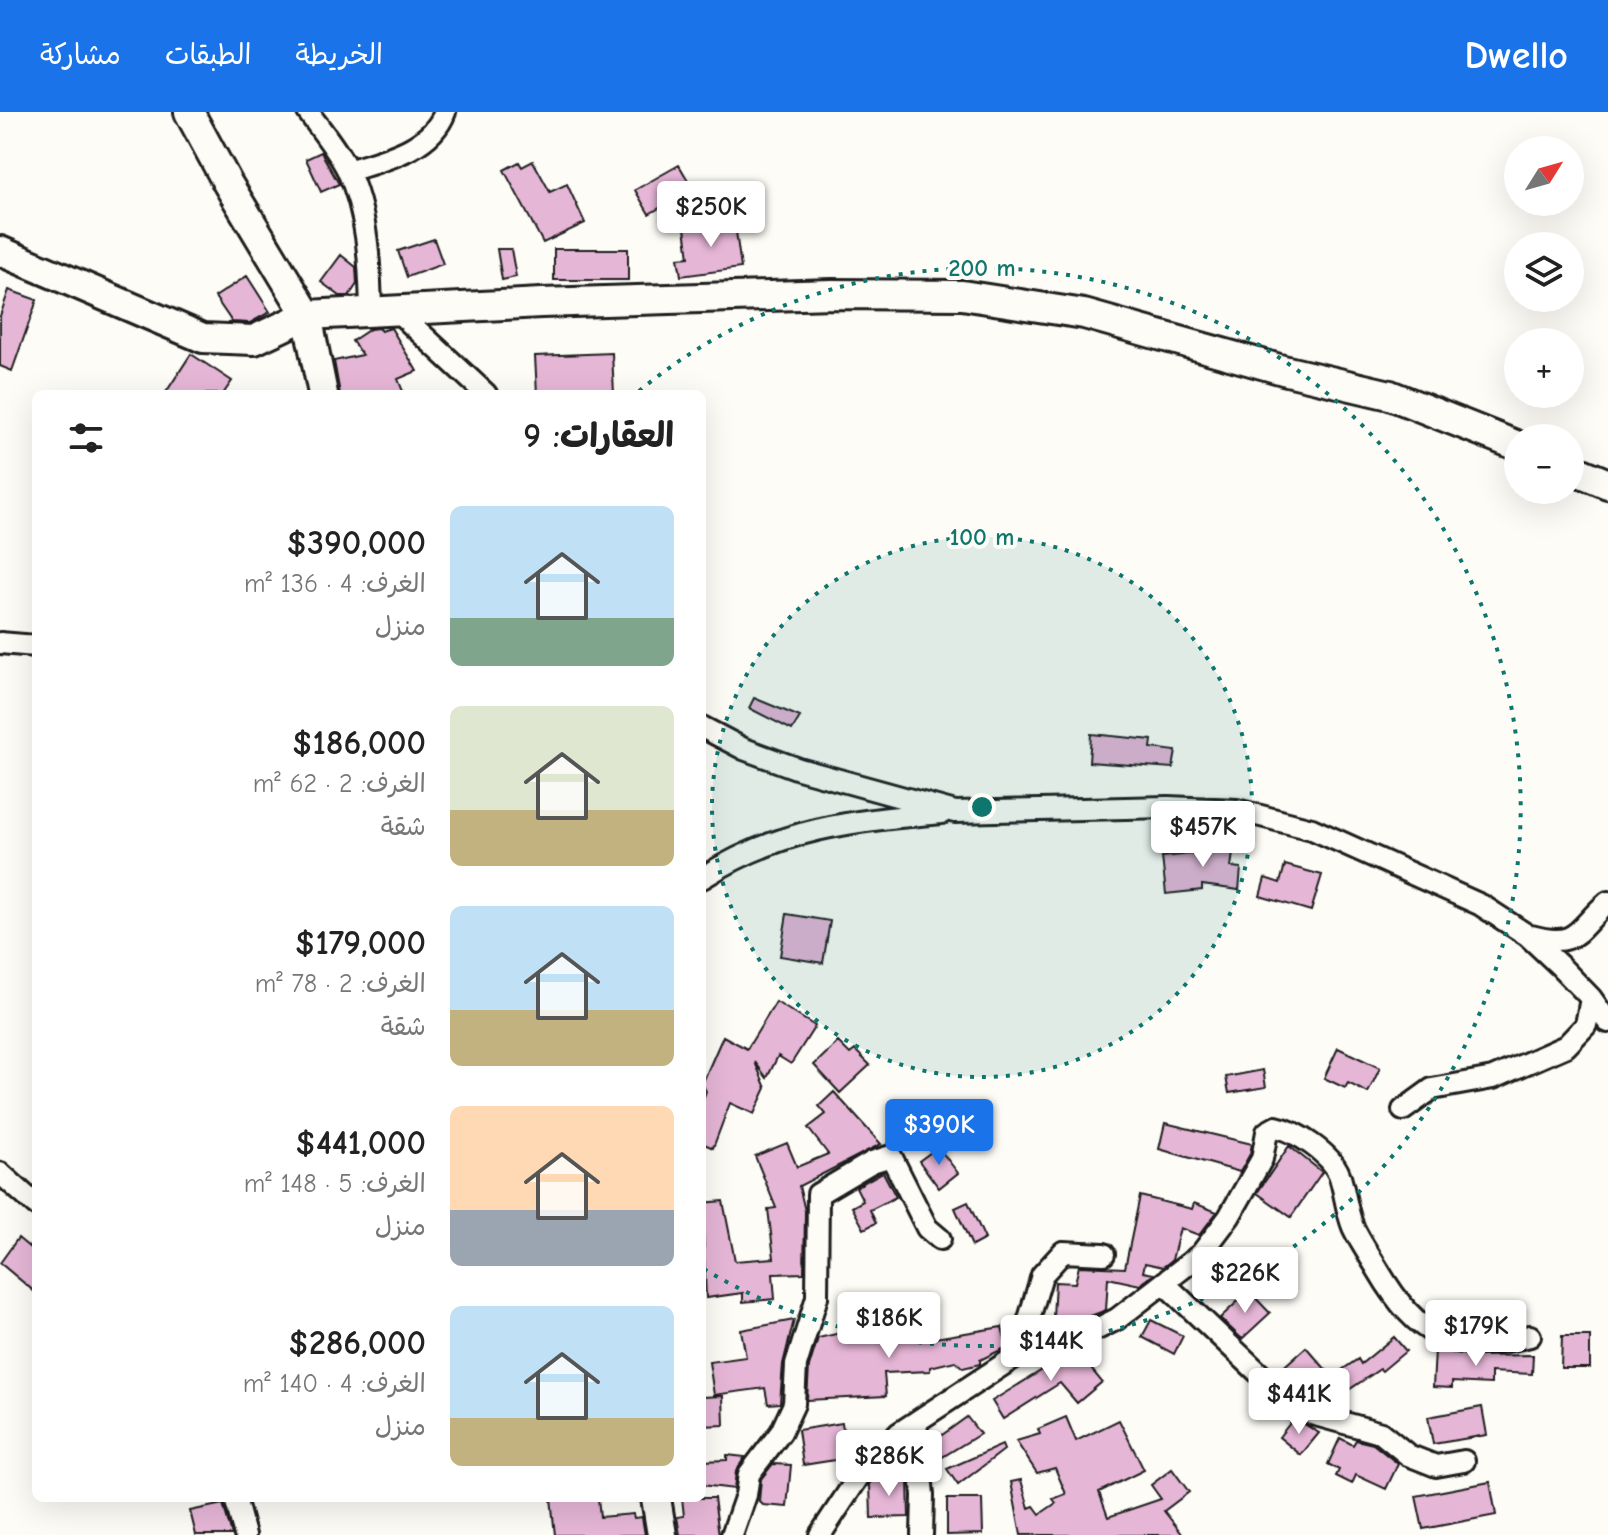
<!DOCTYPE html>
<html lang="ar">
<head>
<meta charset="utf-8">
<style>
  :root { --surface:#fff; --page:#f6f6f6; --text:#222; --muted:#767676; --accent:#1a73e8 }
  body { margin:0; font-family:"Comic Neue","Playpen Sans Arabic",sans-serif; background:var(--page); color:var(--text); direction:rtl; height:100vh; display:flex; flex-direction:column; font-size:30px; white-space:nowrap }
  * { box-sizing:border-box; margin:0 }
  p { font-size:26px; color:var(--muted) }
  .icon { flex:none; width:44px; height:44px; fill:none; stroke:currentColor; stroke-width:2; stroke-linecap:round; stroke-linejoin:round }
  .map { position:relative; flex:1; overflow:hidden; direction:ltr }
  .sheet { position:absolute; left:32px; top:278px; width:674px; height:1112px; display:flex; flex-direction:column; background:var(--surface); border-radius:12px; box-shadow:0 8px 32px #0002; direction:rtl }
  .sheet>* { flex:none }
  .needle { width:52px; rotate:53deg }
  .buttons { position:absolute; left:1504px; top:24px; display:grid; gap:16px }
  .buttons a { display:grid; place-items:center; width:80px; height:80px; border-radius:50%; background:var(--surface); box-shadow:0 8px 32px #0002; font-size:40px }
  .price { position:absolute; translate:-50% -68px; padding:0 18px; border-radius:8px; background:#fff; color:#222; font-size:26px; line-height:52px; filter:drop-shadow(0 2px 4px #0008) }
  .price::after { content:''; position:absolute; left:50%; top:48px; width:24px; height:18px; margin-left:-12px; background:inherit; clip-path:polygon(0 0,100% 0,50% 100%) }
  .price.on { background:var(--accent); color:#fff }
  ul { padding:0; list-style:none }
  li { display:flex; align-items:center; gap:24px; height:200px; padding:0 32px }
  li span { display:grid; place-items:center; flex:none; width:224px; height:160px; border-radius:12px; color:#555 }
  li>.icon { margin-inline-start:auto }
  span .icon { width:96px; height:96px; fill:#fffc; stroke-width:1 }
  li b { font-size:34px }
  h2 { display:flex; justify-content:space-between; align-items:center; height:96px; padding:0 32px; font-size:34px }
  header { display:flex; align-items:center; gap:48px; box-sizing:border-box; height:112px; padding:0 40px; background:var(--accent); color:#fff }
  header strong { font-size:38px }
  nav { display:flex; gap:44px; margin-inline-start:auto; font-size:28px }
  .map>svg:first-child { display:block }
  .building { fill:#e6b6d7; stroke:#1c1c1c; stroke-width:2 }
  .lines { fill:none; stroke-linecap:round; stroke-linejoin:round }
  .street-casing { stroke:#1c1c1c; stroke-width:26 }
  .secondary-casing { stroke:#1c1c1c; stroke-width:34 }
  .street { stroke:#fdfcf7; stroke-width:20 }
  .secondary { stroke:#fdfcf7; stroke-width:28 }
  .ring { fill:none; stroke:#0f766e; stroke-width:4; stroke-dasharray:4 8 }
  .centre { fill:#0f766e; stroke:#fdfcf7; stroke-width:4 }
  .ring-label { font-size:24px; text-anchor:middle; font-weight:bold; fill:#0f766e; stroke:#fdfcf7; stroke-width:8; stroke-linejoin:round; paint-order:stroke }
</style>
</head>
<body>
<header>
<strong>Dwello</strong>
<nav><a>الخريطة</a><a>الطبقات</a><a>مشاركة</a></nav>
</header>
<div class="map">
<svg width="1608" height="1423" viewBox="0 0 1608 1423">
  <rect width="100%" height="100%" fill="#fdfcf7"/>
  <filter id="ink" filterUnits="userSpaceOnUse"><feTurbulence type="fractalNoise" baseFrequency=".0125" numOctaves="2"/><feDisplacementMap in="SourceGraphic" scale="16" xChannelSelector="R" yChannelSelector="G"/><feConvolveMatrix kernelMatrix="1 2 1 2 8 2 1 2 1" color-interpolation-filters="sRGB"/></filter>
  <g filter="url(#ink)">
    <path class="building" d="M 321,40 L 339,72 L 321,80 L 306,47 Z
      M 533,49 L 550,80 L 567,72 L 585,111 L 543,131 L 504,58 L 519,50 L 522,55 Z
      M 679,53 L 693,77 L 649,102 L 635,78 Z
      M 734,105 L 741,156 L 681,164 L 678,146 L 689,145 L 685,116 L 718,112 L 717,107 Z
      M 434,127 L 443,152 L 407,165 L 398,139 Z
      M 497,137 L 511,137 L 516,165 L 502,168 Z
      M 554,137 L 628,137 L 628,168 L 554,168 Z
      M 341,143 L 356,155 L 357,172 L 349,184 L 340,184 L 321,170 Z
      M 247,164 L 270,200 L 250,211 L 232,210 L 215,185 Z
      M 9,178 L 37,188 L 12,259 L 0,254 L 0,204 Z
      M 378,216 L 381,219 L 391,216 L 417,259 L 398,267 L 404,282 L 340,282 L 334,249 L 362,243 L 352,229 L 370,217 Z
      M 612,241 L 614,282 L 537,282 L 535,244 Z
      M 191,242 L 232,269 L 223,282 L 165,282 Z
      M 754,586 L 800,605 L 792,618 L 749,596 Z
      M 1091,622 L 1152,628 L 1151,636 L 1176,639 L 1173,656 L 1089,650 Z
      M 1221,718 L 1236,720 L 1231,755 L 1241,756 L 1239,778 L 1202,773 L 1202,778 L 1166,782 L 1162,745 L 1219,739 Z
      M 1285,753 L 1322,763 L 1311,799 L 1260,784 L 1265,766 L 1280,771 Z
      M 787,802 L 830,809 L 823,851 L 780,844 Z
      M 776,890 L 815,914 L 791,952 L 778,944 L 767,966 L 755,950 L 766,976 L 754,1002 L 730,991 L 713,1036 L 702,1031 L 702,990 L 706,979 L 702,972 L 723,924 L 747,937 Z
      M 838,930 L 850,942 L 855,938 L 870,953 L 840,981 L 814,953 Z
      M 1338,936 L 1380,956 L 1368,981 L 1348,971 L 1345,976 L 1324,966 Z
      M 1263,958 L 1266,975 L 1229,981 L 1226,965 Z
      M 834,980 L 881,1032 L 799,1074 L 805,1099 L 804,1161 L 773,1162 L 775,1187 L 743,1190 L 743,1181 L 706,1186 L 702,1091 L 723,1089 L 735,1149 L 774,1146 L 768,1097 L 776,1096 L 755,1044 L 787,1031 L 797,1055 L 828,1042 L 808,1016 L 826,1002 L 819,994 Z
      M 1165,1011 L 1252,1032 L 1250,1042 L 1240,1060 L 1159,1037 Z
      M 1289,1034 L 1322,1060 L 1291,1105 L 1257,1081 Z
      M 938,1035 L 958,1061 L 939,1076 L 919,1049 Z
      M 883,1060 L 896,1085 L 870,1098 L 876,1111 L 864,1117 L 852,1095 L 863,1089 L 856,1075 Z
      M 1140,1084 L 1192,1097 L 1194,1091 L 1217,1100 L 1199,1123 L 1180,1116 L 1172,1148 L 1163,1155 L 1145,1151 L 1143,1160 L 1154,1162 L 1140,1173 L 1108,1166 L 1106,1198 L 1083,1207 L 1053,1205 L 1055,1170 L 1075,1171 L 1079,1154 L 1125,1156 Z
      M 968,1090 L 985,1127 L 972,1134 L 955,1096 Z
      M 18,1126 L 36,1141 L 36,1181 L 0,1151 Z
      M 1249,1179 L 1270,1201 L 1242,1227 L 1220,1206 Z
      M 794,1208 L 783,1252 L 780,1291 L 768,1292 L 765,1276 L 714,1283 L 709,1250 L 746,1245 L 741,1218 Z
      M 1151,1208 L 1183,1224 L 1174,1242 L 1142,1225 Z
      M 1002,1215 L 1007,1235 L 980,1248 L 980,1252 L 963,1256 L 955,1249 L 930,1255 L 930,1259 L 884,1261 L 886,1284 L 807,1288 L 809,1255 L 818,1226 L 845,1220 L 883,1220 L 883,1228 L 935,1226 Z
      M 1562,1224 L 1590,1224 L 1590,1256 L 1561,1256 Z
      M 1394,1225 L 1406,1239 L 1382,1259 L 1380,1257 L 1347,1279 L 1336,1262 L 1358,1247 L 1361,1252 Z
      M 1306,1235 L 1335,1268 L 1313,1287 L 1290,1273 L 1278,1260 Z
      M 1074,1236 L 1102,1270 L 1077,1291 L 1060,1271 L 1003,1307 L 992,1289 L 1047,1255 L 1060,1240 Z
      M 1435,1238 L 1478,1244 L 1533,1243 L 1532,1262 L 1491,1260 L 1491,1272 L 1452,1270 L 1452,1276 L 1433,1275 Z
      M 723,1284 L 724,1313 L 702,1314 L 702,1285 Z
      M 1482,1295 L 1487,1323 L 1433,1332 L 1428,1305 Z
      M 967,1305 L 980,1322 L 939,1347 L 931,1331 Z
      M 1066,1305 L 1076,1329 L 1119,1308 L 1144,1358 L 1099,1380 L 1108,1405 L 1161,1387 L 1151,1373 L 1172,1357 L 1189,1380 L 1164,1399 L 1183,1423 L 1021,1423 L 1011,1370 L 1021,1368 L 1029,1396 L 1034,1394 L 1040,1402 L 1056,1391 L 1053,1387 L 1066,1382 L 1055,1356 L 1037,1361 L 1016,1329 L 1040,1322 L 1038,1317 Z
      M 1294,1306 L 1319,1321 L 1301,1343 L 1279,1325 Z
      M 842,1311 L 848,1346 L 803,1353 L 798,1318 Z
      M 1340,1326 L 1353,1333 L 1356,1328 L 1373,1332 L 1398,1352 L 1386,1377 L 1356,1363 L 1352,1372 L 1336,1364 L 1339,1358 L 1328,1352 Z
      M 1002,1333 L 1004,1338 L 958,1373 L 947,1357 Z
      M 727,1343 L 745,1345 L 736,1359 L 734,1377 L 702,1373 L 702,1349 L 727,1348 Z
      M 773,1352 L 791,1353 L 787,1395 L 763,1393 L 759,1389 L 761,1367 Z
      M 874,1367 L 908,1367 L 909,1405 L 871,1406 L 870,1371 Z
      M 1490,1370 L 1496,1403 L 1423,1417 L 1416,1384 Z
      M 551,1386 L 598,1386 L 600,1405 L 633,1402 L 634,1406 L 642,1405 L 645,1423 L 555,1423 Z
      M 682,1386 L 714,1386 L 719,1423 L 680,1423 L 677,1405 L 684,1404 Z
      M 947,1387 L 982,1387 L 983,1422 L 947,1423 Z
      M 223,1392 L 232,1423 L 196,1423 L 190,1399 Z"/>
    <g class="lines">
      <defs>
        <path id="street" d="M 308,0 C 321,18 337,37 347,57 C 368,101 370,153 371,200
          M 348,59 C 382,48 431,38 445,0
          M 397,199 L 486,282
          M 0,531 L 36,534
          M 702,615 L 744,637 L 799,657 L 955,700 L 1168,695 L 1237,698 L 1312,717 L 1481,793 L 1527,823 L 1560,854 L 1591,886 L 1608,910
          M 702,766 C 781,716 851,709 942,701
          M 1531,824 C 1579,837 1576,817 1608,790
          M 1403,998 L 1432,977 L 1493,966 L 1566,934 L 1586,913 L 1591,886
          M 0,1061 L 36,1093
          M 1165,1172 L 1282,1283 L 1312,1302 L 1381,1321 L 1408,1343 L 1436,1354 L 1464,1349
          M 1019,1241 L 1042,1163 L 1063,1140 L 1104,1142
          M 916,1310 L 923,1383 L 922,1423
          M 235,1386 L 245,1423
          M 732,1423 L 746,1383 L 749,1362 L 781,1320 L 794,1292 L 796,1253 L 817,1185 L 818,1082 L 872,1050 L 891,1044 L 927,1116 L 940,1127
          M 820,1423 L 859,1364 L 899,1321 L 1030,1235 L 1099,1216 L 1117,1207 L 1201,1142 L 1229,1105 L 1262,1047 L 1267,1020 L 1276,1015 C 1296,1019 1331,1042 1339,1062 C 1345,1079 1346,1098 1353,1115 C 1360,1130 1370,1144 1378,1158 C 1418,1226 1452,1243 1530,1224"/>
        <path id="secondary" d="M 189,0 L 228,72 L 307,203 L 323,282
          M 0,139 L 203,226 L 254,228 L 307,203 L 541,191 L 832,182 L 962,183 L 1084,202 L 1283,258 L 1390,283 L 1518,334
          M 1570,356 L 1608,372
          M 656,1386 L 662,1423"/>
      </defs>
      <use href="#street" class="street-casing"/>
      <use href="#secondary" class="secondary-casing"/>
      <use href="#street" class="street"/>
      <use href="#secondary" class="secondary"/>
    </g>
  </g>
  <circle cx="982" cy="695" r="270" fill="#0f766e" fill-opacity=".12"/>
  <g class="ring">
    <circle cx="982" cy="695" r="270"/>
    <path d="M639 279A539 539 0 1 1 704 1157"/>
  </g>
  <circle cx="982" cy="695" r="12" class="centre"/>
  <g class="ring-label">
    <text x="982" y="164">200 m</text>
    <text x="982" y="433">100 m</text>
  </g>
</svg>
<div class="buttons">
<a><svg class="needle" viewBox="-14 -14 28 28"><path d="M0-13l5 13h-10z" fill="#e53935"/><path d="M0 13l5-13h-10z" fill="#767676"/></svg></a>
<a><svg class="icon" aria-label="layers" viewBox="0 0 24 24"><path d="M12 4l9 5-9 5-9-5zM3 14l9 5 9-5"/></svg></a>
<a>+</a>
<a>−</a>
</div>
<b class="price" style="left:711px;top:137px">$250K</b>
<b class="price" style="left:1203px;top:757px">$457K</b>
<b class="price on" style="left:939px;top:1055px">$390K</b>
<b class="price" style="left:1245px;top:1203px">$226K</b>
<b class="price" style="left:889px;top:1248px">$186K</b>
<b class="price" style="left:1476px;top:1256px">$179K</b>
<b class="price" style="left:1051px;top:1271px">$144K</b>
<b class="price" style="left:1299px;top:1324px">$441K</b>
<b class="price" style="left:889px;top:1386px">$286K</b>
<section class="sheet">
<h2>العقارات: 9<svg class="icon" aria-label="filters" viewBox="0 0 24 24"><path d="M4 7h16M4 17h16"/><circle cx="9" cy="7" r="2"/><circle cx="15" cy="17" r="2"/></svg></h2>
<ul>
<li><span style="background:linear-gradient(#bfe0f5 70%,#7fa58c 0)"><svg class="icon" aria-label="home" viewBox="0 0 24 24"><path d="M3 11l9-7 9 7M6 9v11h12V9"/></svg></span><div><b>$390,000</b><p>الغرف: 4 · 136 m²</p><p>منزل</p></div></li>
<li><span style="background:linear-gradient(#dfe7d0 65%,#c2b280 0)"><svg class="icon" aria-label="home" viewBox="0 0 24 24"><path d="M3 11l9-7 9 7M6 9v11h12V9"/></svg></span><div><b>$186,000</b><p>الغرف: 2 · 62 m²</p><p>شقة</p></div></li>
<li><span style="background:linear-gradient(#bfe0f5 65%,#c2b280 0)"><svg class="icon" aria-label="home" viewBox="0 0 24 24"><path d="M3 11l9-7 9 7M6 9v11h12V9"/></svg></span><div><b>$179,000</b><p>الغرف: 2 · 78 m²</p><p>شقة</p></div></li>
<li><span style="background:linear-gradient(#ffd9b3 65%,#9aa5b1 0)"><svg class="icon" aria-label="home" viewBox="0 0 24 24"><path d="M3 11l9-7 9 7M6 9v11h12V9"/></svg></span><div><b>$441,000</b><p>الغرف: 5 · 148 m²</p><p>منزل</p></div></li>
<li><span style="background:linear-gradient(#bfe0f5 70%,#c2b280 0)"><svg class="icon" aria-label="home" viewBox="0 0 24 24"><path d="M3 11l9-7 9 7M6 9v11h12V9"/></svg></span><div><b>$286,000</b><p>الغرف: 4 · 140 m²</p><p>منزل</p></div></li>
</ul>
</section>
</div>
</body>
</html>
